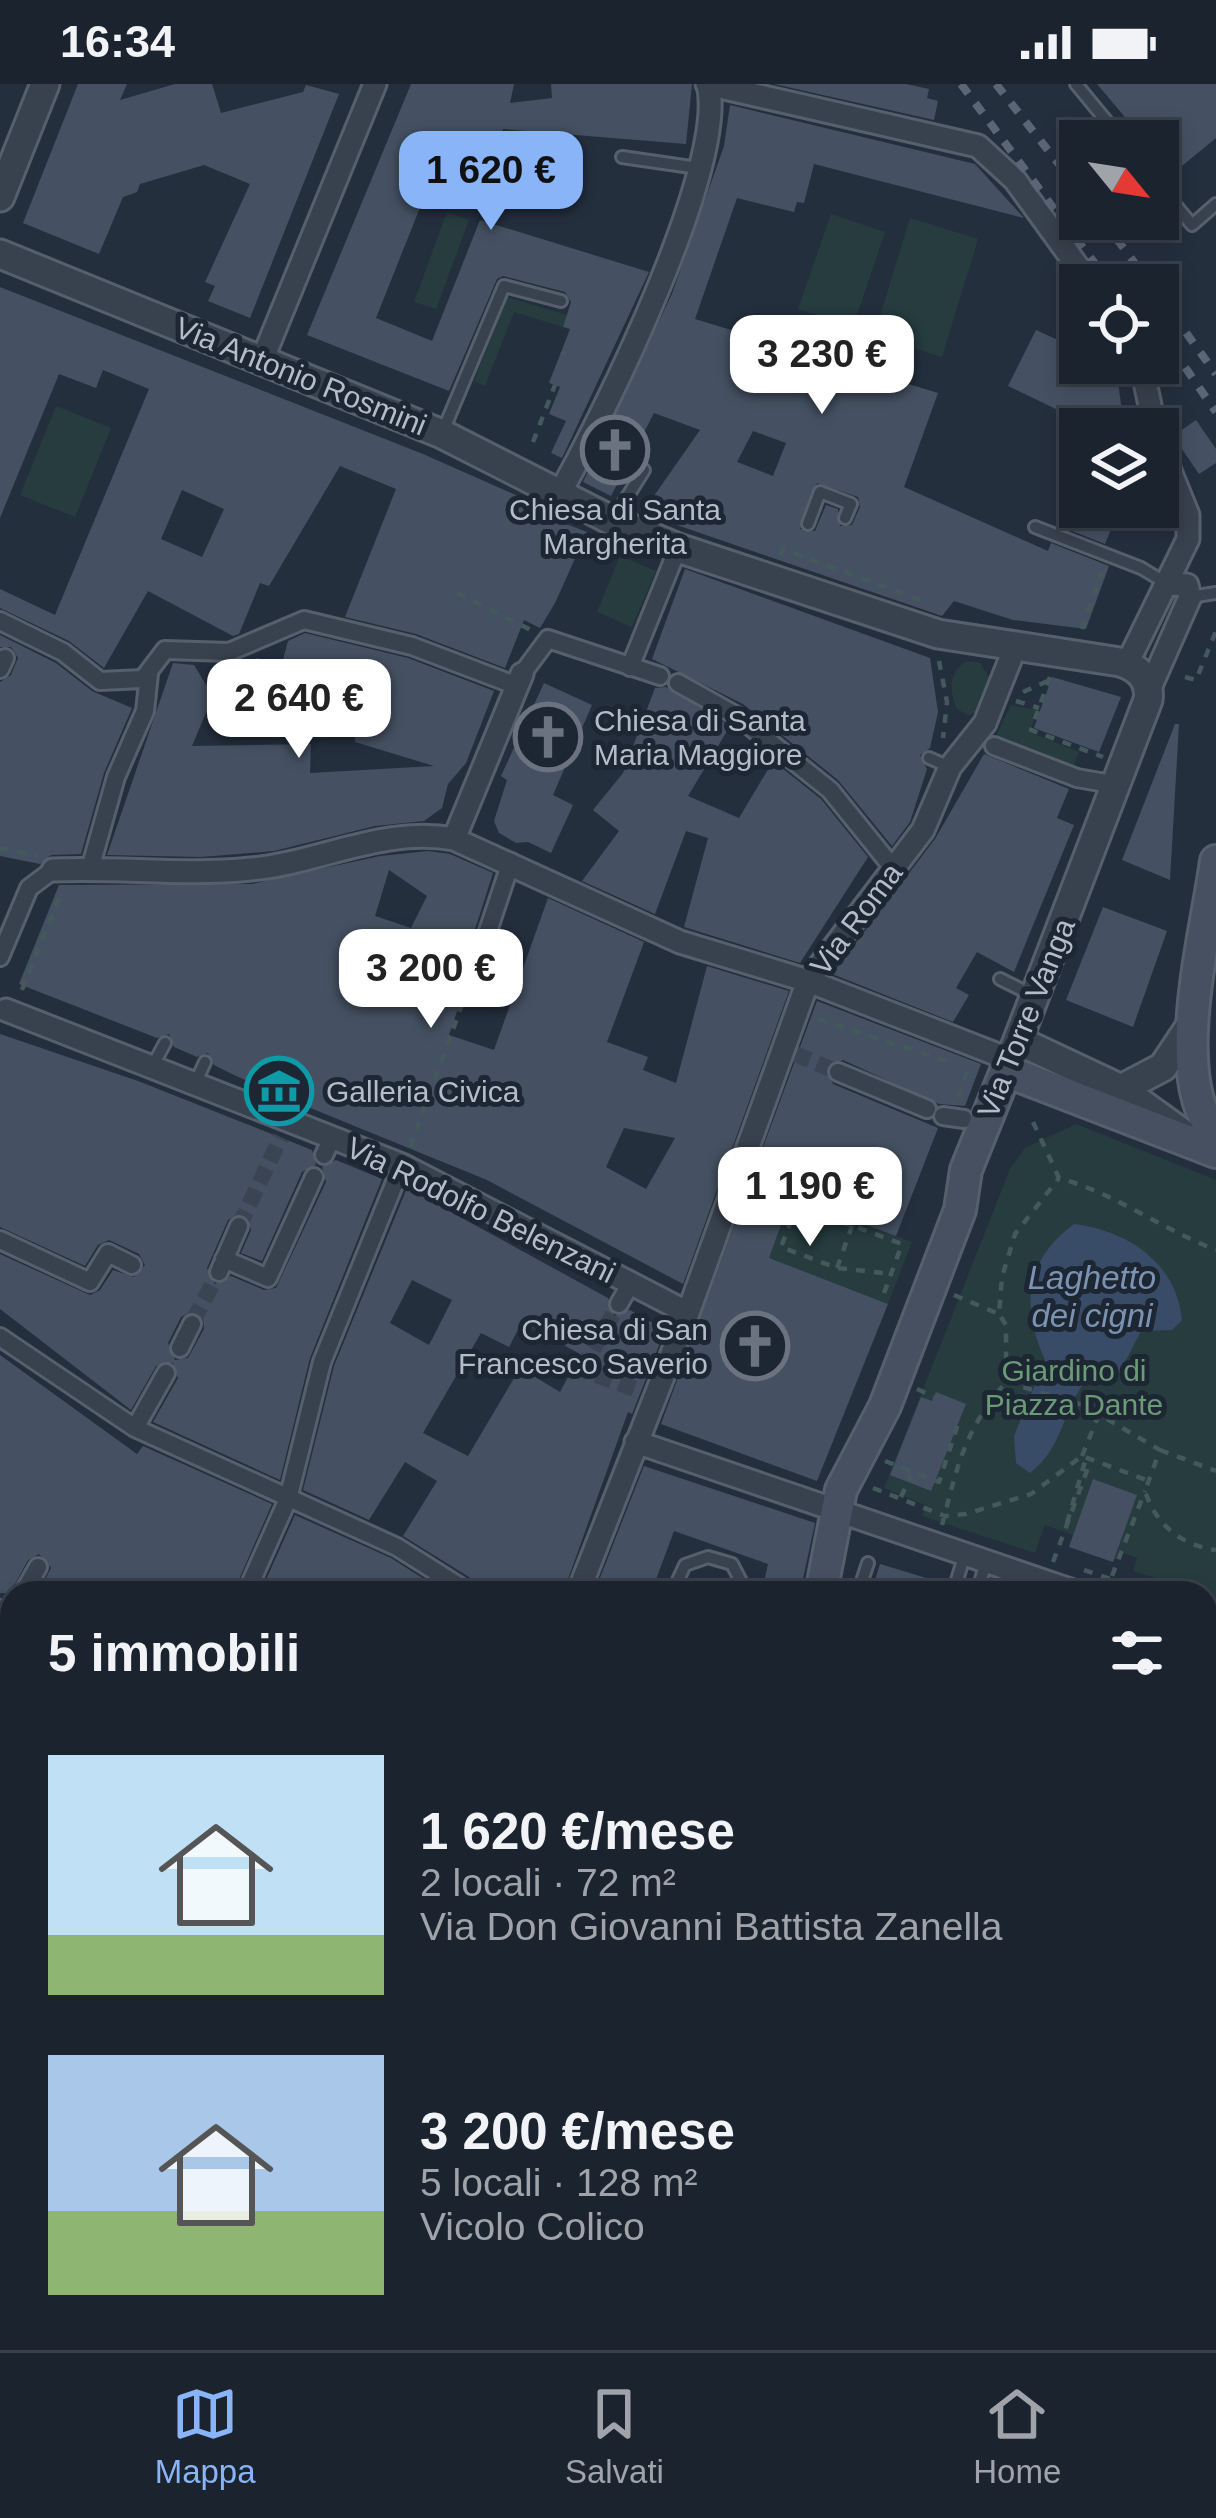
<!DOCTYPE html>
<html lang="it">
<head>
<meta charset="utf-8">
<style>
  :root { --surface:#1b232e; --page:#242b36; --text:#f1f3f6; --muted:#a0a4aa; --line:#39404a; --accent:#8ab4f8 }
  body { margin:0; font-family:Helvetica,sans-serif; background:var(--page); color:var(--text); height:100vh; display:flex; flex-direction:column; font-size:45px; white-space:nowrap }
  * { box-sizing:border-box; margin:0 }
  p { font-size:39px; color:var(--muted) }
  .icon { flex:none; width:66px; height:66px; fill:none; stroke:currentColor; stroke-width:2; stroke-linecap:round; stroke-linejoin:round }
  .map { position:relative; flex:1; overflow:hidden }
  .drawer { position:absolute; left:0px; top:1497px; width:1218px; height:771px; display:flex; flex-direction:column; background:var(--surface); border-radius:36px 36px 0 0; box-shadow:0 6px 18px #0003,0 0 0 3px var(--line) }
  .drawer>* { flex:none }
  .needle { width:78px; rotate:120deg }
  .fabs { position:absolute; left:1059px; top:36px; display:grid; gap:24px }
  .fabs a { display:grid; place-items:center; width:120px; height:120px; border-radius:0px; background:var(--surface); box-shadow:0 6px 18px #0003,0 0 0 3px var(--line); font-size:60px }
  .price { position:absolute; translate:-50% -102px; padding:0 27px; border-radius:24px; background:#fff; color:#222; font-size:39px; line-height:78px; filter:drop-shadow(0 3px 6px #0008) }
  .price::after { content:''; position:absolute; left:50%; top:72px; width:36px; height:27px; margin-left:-18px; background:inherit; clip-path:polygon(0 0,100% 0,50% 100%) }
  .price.current { background:var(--accent); color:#111 }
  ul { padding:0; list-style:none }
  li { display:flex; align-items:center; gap:36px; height:300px; padding:0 48px }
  li span { display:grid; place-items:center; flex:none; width:336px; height:240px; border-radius:0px; color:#555 }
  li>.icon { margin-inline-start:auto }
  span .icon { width:144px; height:144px; fill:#fffc; stroke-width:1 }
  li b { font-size:51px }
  h2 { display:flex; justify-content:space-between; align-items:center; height:144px; padding:0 48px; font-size:51px }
  .status { display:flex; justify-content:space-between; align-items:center; height:84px; padding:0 60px; background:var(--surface); direction:ltr }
  .status svg { height:33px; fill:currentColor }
  .tab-bar { display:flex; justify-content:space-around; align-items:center; height:168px; border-top:3px solid var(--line); background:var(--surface); font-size:33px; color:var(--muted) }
  .tab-bar a { display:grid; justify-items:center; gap:6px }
  .tab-bar .current { color:var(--accent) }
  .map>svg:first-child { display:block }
  .green { fill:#263c3f }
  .water { fill:#394c67 }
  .building { fill:#455162; fill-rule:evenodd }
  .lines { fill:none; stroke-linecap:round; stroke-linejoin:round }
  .pedestrian-tunnel { stroke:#3a4453; stroke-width:16; stroke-dasharray:16 8; stroke-linecap:butt }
  .service-casing { stroke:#565f6c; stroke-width:16 }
  .pedestrian-casing { stroke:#565f6c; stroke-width:22 }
  .minor-casing { stroke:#565f6c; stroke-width:27 }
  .tertiary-casing { stroke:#565f6c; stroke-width:33 }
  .secondary-casing { stroke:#565f6c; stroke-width:36 }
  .path { stroke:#44595c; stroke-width:4.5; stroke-dasharray:9 9; stroke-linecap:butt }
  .service { stroke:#38414e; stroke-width:10 }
  .pedestrian { stroke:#38414e; stroke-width:16 }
  .minor { stroke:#38414e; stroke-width:21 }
  .tertiary { stroke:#38414e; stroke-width:27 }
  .secondary { stroke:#465061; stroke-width:30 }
  .rail { stroke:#5a6575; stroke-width:8; stroke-dasharray:12 12; stroke-linecap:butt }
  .labels { text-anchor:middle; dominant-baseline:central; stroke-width:10; stroke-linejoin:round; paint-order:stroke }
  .street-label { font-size:30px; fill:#b4bcc9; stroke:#1d2633 }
  .poi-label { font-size:30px; fill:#b4bcc9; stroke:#1d2633; text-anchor:start }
  .park-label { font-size:30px; fill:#6b9a76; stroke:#1d2633 }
  .water-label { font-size:33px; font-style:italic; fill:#7c92b1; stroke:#1d2633 }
</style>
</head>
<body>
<div class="status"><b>16:34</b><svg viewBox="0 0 49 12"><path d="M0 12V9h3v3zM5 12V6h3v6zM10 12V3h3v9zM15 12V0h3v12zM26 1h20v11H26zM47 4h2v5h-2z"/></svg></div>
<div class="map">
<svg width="1216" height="2266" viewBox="0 0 1216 2266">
  <rect width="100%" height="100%" fill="#242f3e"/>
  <path class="green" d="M 447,128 L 469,136 L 436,225 L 414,218 Z
    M 831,130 L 885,148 L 853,243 L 798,225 Z
    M 910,134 L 978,155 L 942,273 L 874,252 Z
    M 507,213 L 567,231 L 563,243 L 514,228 L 485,302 L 474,297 Z
    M 56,322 L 111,344 L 75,433 L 20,411 Z
    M 620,472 L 656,487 L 632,543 L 597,528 Z
    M 967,577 L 980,579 L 990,595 L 981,624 L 970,632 L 957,625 C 949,607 948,588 967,577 Z
    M 1011,621 L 1037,626 L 1030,648 L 1079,668 L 1073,683 L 995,654 Z
    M 1076,1040 L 1216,1096 L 1216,1518 L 1206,1509 L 1133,1487 L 1137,1474 L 1121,1468 L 1113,1478 L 1069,1463 L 1073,1451 L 1045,1441 L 1035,1469 L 922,1432 L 925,1421 L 884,1404 L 1010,1085 L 1025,1064 Z
    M 791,1113 L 912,1158 L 888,1220 L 768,1175 Z"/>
  <path class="water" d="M 1074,1140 C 1127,1147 1176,1177 1182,1236 L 1172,1246 L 1141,1247 L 1118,1292 L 1088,1294 C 1061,1326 1065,1362 1030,1389 L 1016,1379 L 1014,1352 L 1045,1276 C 1021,1223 1024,1177 1074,1140 Z"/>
  <path class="building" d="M 78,0 L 127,0 L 120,16 L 175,0 L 212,0 L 221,29 L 303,8 L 306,1 L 339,10 L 250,234 L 208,217 L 215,202 L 205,198 L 250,100 L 204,81 L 140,100 L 137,108 L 123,113 L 99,170 L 23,139 Z
    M 411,0 L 514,0 L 510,19 L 552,14 L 551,0 L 692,0 L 686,60 L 503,45 L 498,67 L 437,81 L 376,234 L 432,257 L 480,136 L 649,188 L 562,374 L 551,369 L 566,337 L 549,330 L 560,303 L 549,299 L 570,245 L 563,243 L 571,218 L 565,208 L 503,192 L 497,195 L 449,307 L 307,251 Z
    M 774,0 L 906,0 L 929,5 L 927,14 L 938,17 L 934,36 Z
    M 1097,0 L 1216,0 L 1216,54 L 1172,90 L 1158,73 L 1158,57 L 1145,57 Z
    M 730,21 L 975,80 L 1024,134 L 814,80 L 804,119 L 797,118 L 794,128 L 737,114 L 695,235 L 938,309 L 904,403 L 1048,467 L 1051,459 L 1109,482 L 1086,545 L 1013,536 L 954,517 L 942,532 L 642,429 L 700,346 L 654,329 L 611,412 L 583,398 L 672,210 L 724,62 ZM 753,347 L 786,359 L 773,392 L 737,378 ZM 817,399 L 858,413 L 860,423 L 852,441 L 840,442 L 838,425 L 826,421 L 815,447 L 800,445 Z
    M 0,203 L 423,370 L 568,434 L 566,440 L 587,448 L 555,519 L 540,544 L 524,536 L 505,584 L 416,550 L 345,533 L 396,405 L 340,382 L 269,502 L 260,499 L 239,550 L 233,552 L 148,507 L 104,584 L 69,557 L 0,524 L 0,505 L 55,531 L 149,305 L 103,286 L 96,304 L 59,290 L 0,434 ZM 182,406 L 224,425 L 202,473 L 161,455 Z
    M 1036,246 L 1080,266 L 1080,279 L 1116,283 L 1122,327 L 1135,327 L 1138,345 L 1088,345 L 1089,341 L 1008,302 Z
    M 1196,336 L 1216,365 L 1216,379 L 1199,390 L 1173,352 Z
    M 1076,380 L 1080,423 L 1120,423 L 1105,460 L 1057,441 Z
    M 685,485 L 930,574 L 938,628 L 930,664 L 920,671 L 927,685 L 910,738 L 892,762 L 838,696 L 743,620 L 652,575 Z
    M 305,549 L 408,574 L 494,607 L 466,679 L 448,700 L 442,724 L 424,737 L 375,742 L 274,767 L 201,773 L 107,771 L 173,579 L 194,581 L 213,612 L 192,662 L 311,660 L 310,689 L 434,682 L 355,658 L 355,649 L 330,644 L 347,596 L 282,579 L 288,557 Z
    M 0,551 L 56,579 L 92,607 L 132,624 L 104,689 L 81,770 L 51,771 L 40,780 L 0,772 L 0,598 L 11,591 L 18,574 L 11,563 L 0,563 Z
    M 256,574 L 276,578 L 265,632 L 245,628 Z
    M 1052,593 L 1121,613 L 1099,668 L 1034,644 Z
    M 544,599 L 592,621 L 553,711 L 573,721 L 551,769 L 528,758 L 516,759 L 499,749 L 494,737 L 507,696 L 501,692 Z
    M 666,603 L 730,642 L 688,712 L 739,734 L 773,677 L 821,715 L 868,773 L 800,879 L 684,843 L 708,754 L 686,747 L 655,830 L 582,797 L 619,747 L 593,726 L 623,689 L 655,604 Z
    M 1175,640 L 1179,640 L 1170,796 L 1122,776 Z
    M 984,670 L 1069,705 L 1057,734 L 1074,741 L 1014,888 L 977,868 L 956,904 L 969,911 L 953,938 L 832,890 L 935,755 Z
    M 428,767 L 450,770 L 493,789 L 470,861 L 475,875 L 449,951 L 494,966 L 548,814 L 644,858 L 607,958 L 648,973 L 643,986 L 676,999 L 707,882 L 789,907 L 683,1200 L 487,1096 L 276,1010 L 270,997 L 258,1002 L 232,990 L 214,981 L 208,969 L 197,973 L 174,963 L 169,950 L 157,954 L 19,900 L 59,801 L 252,800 L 380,772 ZM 389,786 L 427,812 L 411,844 L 375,832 ZM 624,1044 L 675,1054 L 646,1105 L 606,1083 Z
    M 1103,823 L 1167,847 L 1133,943 L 1066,916 Z
    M 817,917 L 981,980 L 965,1022 L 939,1020 L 843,976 L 826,984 L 833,1000 L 938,1044 L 896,1152 L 791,1113 L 769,1174 L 888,1220 L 817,1397 L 661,1340 Z
    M 0,950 L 138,997 L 312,1066 L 316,1081 L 302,1088 L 262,1177 L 241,1169 L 251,1146 L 248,1134 L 239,1129 L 228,1136 L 207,1184 L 215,1200 L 231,1192 L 264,1206 L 276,1204 L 326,1098 L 322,1083 L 336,1076 L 382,1095 L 310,1274 L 280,1396 L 153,1338 L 178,1294 L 173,1279 L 156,1282 L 131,1326 L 0,1225 L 0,1170 L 90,1211 L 100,1206 L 113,1186 L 134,1193 L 145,1181 L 139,1170 L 109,1156 L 98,1161 L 85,1182 L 0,1143 ZM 192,1227 L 203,1234 L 204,1245 L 188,1274 L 175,1276 L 168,1259 L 181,1233 Z
    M 407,1104 L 608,1214 L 614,1232 L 630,1226 L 665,1246 L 632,1330 L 628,1328 L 563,1509 L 483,1509 L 477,1498 L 403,1452 L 437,1397 L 405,1378 L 369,1436 L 303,1406 L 334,1282 ZM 412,1196 L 452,1216 L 429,1261 L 390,1239 ZM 522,1238 L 580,1270 L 560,1308 L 520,1284 L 468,1372 L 423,1349 L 481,1249 L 509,1263 Z
    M 0,1271 L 137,1370 L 143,1362 L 272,1420 L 233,1509 L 38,1509 L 51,1484 L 39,1470 L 28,1476 L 10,1509 L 0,1509 Z
    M 936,1308 L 966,1320 L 931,1407 L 890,1391 L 921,1313 L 932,1317 Z
    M 644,1382 L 815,1439 L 800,1509 L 764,1498 L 768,1480 L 674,1447 L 651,1509 L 594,1509 Z
    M 1093,1395 L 1137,1411 L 1113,1478 L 1069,1463 Z
    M 295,1431 L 391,1474 L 446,1509 L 260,1509 Z
    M 880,1480 L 946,1500 L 943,1509 L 871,1509 Z"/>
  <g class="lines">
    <path class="pedestrian-tunnel" d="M 795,970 L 838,988
      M 239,1142 L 281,1053
      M 193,1237 L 219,1188
      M 574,1283 L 638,1306
      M 581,1286 L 619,1220"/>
    <defs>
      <path id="service" d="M 1076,0 L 1123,57
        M 622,73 L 698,84
        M 1158,100 L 1192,141 L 1216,120
        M 443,347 L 504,202 L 561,217
        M 614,434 L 644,386
        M 808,440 L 820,408 L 851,420 L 845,434
        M 1035,443 L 1141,484 L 1166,499
        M 1190,513 L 1216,509
        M 929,674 L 950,683
        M 1000,895 L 1034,912
        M 152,983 L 165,959
        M 195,1000 L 205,978
        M 258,1024 L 267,1006
        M 672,1509 L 685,1481 L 708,1473 L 732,1480 L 747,1509
        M 858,1509 L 868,1479
        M 953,1509 L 965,1470
        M 977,1509 L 986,1478
        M 1075,2256 L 1080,2266"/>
      <path id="pedestrian" d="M 0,537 L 63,568 L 100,597 L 143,595 L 165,566 L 229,568 L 304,536 L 412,562 L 517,602
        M 630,583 L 678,464
        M 0,585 L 5,574
        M 522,590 L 548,555 L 660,592
        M 678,599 L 737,632 L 830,706 L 893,784
        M 994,662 L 1077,694 L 1117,701
        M 90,785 L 116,693 L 145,627 L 149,590
        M 482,865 L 511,778
        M 0,873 L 29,804 L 53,786
        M 838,988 L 927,1025
        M 943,1032 L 964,1035
        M 324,1071 L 332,1054
        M 0,1156 L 90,1198 L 108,1169 L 132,1181
        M 224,1175 L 268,1194 L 314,1093
        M 219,1188 L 239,1142
        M 619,1220 L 631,1199
        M 0,1253 L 135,1344 L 397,1463 L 470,1509
        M 180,1264 L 192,1240
        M 135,1344 L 166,1289
        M 23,1509 L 38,1483
        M 246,1509 L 288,1415 L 322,1278 L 402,1081
        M 0,1525 L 12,1530
        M 0,1628 L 12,1633
        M 0,1901 L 12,1906
        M 0,2047 L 12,2022
        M 0,2214 L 12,2215
        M 158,2256 L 181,2266"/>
      <path id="minor" d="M 707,0 L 978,62 L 1015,96 L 1091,201
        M 263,274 L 375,0
        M 1141,279 L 1155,345
        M 561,407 C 604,330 728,80 708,0
        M 1127,580 L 1188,455 L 1188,431 L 1158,357
        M 1149,606 L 1190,513 L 1187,501 L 1169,500
        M 454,755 L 522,590
        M 53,786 C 119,783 184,792 251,785 C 319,779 384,742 454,755 L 680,858 L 808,897 L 1011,976
        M 6,926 L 402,1081 L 688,1229
        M 636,1358 L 1079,1509
        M 578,1509 L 688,1229 L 808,897 L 923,746 L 950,683 L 985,639 L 1014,566
        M 1206,1556 L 1216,1560
        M 0,1778 L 12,1787
        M 1206,1903 L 1216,1896
        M 1206,2252 L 1214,2266
        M 555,2256 L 569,2266
        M 988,2256 L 993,2266
        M 302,2266 L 306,2256"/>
      <path id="tertiary" d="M 0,113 L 45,0
        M 0,170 L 442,350 L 613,437 L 678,464 L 938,550 L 1120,578 C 1138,583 1151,596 1148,616 L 1006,987
        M 1019,957 L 1121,1005 L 1182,1049
        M 1121,1005 L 1163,983 L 1193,938"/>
      <path id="secondary" d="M 1216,777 C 1207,846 1166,996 1216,1050
        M 821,1509 L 841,1406 L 885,1322 L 960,1126 L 966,1086 L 1006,987 L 1216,1068
        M 851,2256 L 855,2266"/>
    </defs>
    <use href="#service" class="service-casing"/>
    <use href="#pedestrian" class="pedestrian-casing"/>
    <use href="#minor" class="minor-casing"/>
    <use href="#tertiary" class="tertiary-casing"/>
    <use href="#secondary" class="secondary-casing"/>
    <path class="path" d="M 562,268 L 565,270
      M 533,358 L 555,301
      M 780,471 L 783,465 L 923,517
      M 457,509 L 533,547
      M 1082,545 L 1102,488
      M 939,577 L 947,618 L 943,654
      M 1050,593 L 1031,646 L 1103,673
      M 1185,593 L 1196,596 L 1216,547
      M 1023,608 L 1050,596
      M 1016,617 L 1039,624
      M 0,764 L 38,772
      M 22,906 L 62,807
      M 818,935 L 946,977
      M 958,1013 L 968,985
      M 1033,1038 L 1059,1094 C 1114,1109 1162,1145 1216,1166
      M 410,1063 L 476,882
      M 837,1184 L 852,1142
      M 884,1209 L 902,1160 L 797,1121 L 781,1163 L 837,1184 L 891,1190
      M 954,1211 L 999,1230
      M 559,1259 L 565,1249
      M 1006,1298 L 1083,1321 L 1160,1366 L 1145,1407 C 1156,1441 1181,1461 1216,1466
      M 917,1305 L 934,1313
      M 1160,1366 L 1216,1387
      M 1082,1372 L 1099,1330
      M 885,1377 L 939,1398 L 960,1334
      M 873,1404 L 945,1432 L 966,1430 L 1031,1410 L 1082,1372 L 1149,1397
      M 901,1413 L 911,1391
      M 1067,1439 L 1086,1374
      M 942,1441 C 958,1380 964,1347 1006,1298 L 1006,1241 L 999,1230 L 1002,1193 L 1015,1150 L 1059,1094
      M 1053,1478 L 1091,1376
      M 1084,1486 L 1152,1509
      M 1112,1492 L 1145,1407
      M 1206,1528 L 1216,1532
      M 0,2069 L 12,2076
      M 13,2266 L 15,2256"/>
    <use href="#service" class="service"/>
    <use href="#pedestrian" class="pedestrian"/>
    <use href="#minor" class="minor"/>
    <use href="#tertiary" class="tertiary"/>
    <use href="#secondary" class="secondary"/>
    <path class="rail" d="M 961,0 L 1111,201
      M 996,0 L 1080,107
      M 1102,135 L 1151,201
      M 1158,210 L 1216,290
      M 1158,244 L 1216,328"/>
  </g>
  <defs>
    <symbol id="church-ring" viewBox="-11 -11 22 22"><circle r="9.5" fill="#1d2633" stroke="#6b7280" stroke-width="1.5"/><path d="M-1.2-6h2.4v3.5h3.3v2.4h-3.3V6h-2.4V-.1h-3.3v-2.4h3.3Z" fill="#6b7280"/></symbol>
    <symbol id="museum-ring" viewBox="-11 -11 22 22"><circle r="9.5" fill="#1d2633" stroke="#0f9aa8" stroke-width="1.5"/><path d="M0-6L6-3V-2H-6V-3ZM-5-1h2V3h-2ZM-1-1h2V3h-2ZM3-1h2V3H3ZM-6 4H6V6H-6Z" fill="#0f9aa8"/></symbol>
  </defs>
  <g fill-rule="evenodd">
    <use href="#church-ring" x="577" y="328" width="76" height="76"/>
    <use href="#church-ring" x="510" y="615" width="76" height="76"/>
    <use href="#museum-ring" x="241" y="969" width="76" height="76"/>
    <use href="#church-ring" x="717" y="1224" width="76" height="76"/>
  </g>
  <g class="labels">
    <g class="street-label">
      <text transform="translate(301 292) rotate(22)">Via Antonio Rosmini</text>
      <text transform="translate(856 835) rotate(-53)">Via Roma</text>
      <text transform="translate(1026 934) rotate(-68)">Via Torre Vanga</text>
      <text transform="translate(481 1126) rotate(26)">Via Rodolfo Belenzani</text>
    </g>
    <g class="poi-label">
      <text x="615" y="425" text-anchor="middle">Chiesa di Santa<tspan x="615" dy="34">Margherita</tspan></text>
      <text x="594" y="636">Chiesa di Santa<tspan x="594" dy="34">Maria Maggiore</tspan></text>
      <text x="326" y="1007">Galleria Civica</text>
      <text x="708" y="1245" text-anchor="end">Chiesa di San<tspan x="708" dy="34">Francesco Saverio</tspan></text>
    </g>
    <g class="park-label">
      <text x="1074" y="1286">Giardino di<tspan x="1074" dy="34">Piazza Dante</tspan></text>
    </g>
    <g class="water-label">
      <text x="1092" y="1193">Laghetto<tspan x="1092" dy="38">dei cigni</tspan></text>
    </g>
  </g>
</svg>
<div class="fabs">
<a><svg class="needle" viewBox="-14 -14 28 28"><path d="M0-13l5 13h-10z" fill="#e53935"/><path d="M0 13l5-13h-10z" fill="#a0a4aa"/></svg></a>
<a><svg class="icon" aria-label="locate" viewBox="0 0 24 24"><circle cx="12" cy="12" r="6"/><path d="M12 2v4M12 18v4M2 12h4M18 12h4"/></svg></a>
<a><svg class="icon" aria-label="layers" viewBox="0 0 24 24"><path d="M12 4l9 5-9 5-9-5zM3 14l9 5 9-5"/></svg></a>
</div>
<b class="price current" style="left:491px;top:149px">1 620 €</b>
<b class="price" style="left:822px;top:333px">3 230 €</b>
<b class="price" style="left:299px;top:677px">2 640 €</b>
<b class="price" style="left:431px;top:947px">3 200 €</b>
<b class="price" style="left:810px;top:1165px">1 190 €</b>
<section class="drawer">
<h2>5 immobili<svg class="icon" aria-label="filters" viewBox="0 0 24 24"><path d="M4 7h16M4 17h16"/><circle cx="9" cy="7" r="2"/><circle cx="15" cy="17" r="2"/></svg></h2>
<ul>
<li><span style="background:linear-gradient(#bfe0f5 75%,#8fb573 0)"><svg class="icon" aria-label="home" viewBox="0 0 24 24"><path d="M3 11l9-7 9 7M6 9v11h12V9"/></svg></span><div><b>1 620 €/mese</b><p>2 locali · 72 m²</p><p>Via Don Giovanni Battista Zanella</p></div></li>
<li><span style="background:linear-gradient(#a9c7e8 65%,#8fb573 0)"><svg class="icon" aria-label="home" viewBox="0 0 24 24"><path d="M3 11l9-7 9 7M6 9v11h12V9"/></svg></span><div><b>3 200 €/mese</b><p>5 locali · 128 m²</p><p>Vicolo Colico</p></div></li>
</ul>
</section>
</div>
<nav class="tab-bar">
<a class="current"><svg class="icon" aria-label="map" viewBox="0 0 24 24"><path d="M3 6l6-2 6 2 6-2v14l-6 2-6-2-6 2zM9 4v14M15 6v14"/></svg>Mappa</a>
<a><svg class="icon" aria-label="saved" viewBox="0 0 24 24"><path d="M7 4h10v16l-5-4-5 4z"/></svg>Salvati</a>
<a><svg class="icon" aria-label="home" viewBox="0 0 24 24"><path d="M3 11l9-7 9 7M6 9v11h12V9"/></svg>Home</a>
</nav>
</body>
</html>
